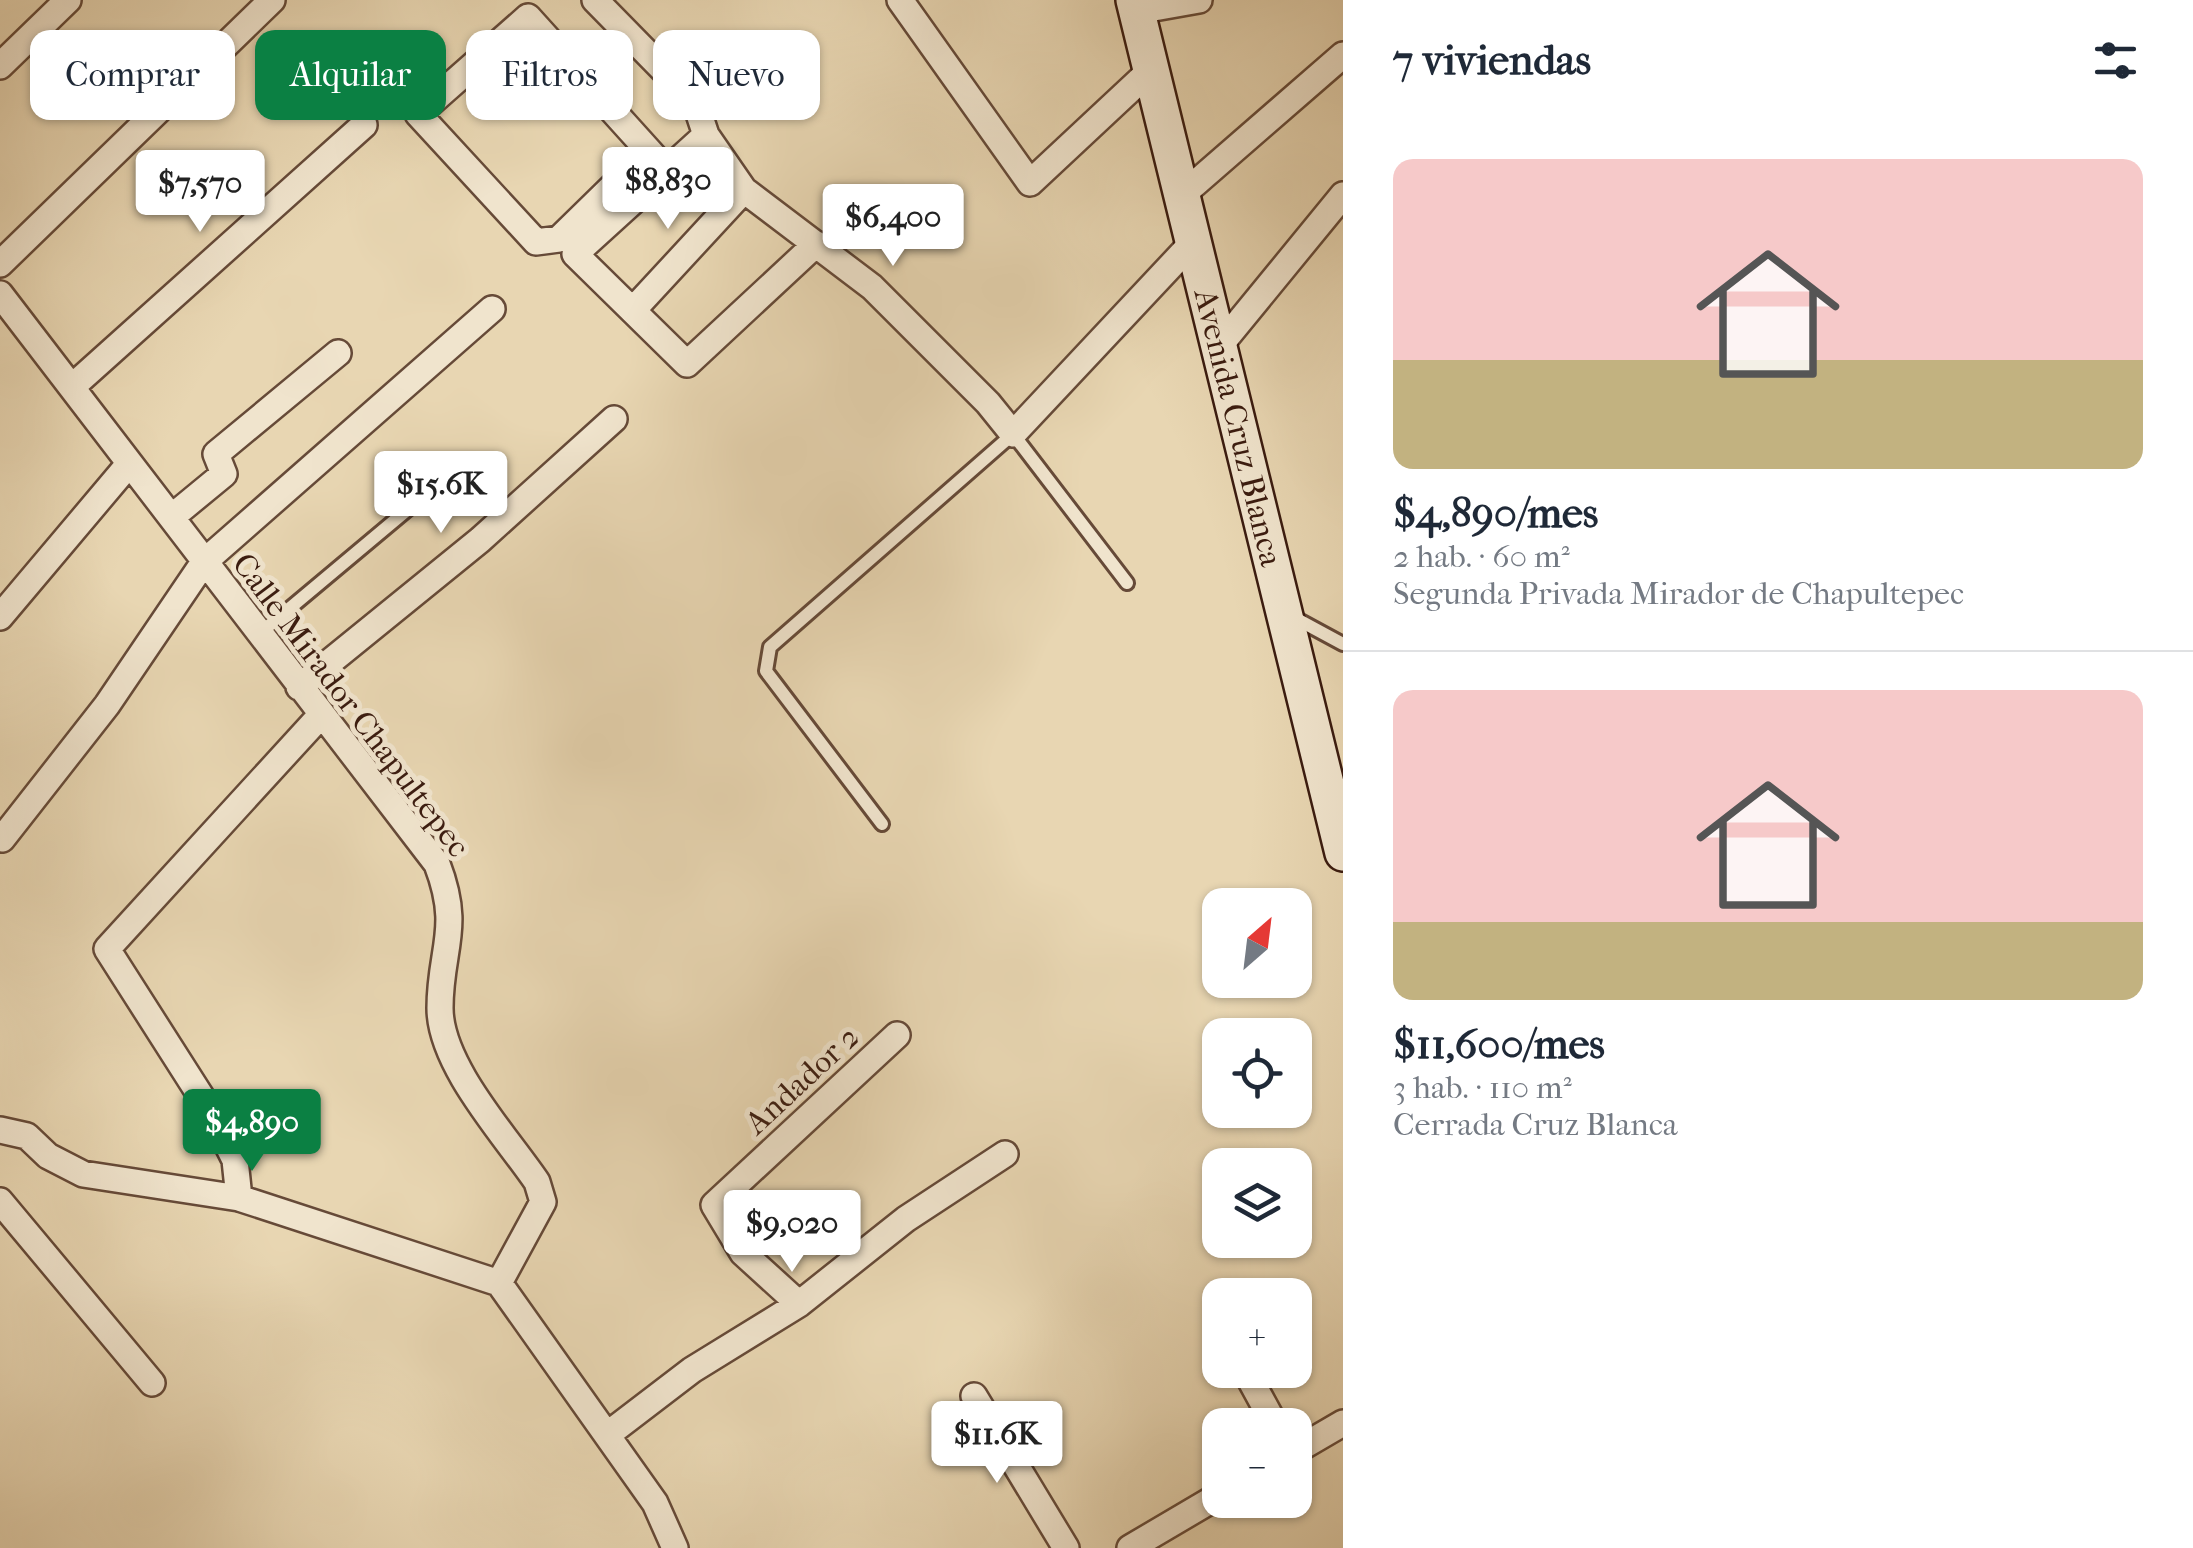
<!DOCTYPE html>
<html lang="es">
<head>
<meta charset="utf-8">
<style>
  :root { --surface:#fff; --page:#f6f6f7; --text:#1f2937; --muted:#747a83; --line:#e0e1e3; --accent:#0b8043 }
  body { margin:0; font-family:"IM FELL French Canon",serif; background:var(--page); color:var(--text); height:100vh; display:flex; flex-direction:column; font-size:38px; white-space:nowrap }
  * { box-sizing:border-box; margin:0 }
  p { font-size:32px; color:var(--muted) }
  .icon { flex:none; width:55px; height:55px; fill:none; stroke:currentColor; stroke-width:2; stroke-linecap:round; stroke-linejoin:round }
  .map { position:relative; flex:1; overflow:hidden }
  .drawer { display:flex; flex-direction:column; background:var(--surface); width:850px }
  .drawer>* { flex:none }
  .hud { position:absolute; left:30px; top:30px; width:950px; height:90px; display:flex; gap:20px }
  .needle { width:65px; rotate:28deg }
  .buttons { position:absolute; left:1202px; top:888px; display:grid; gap:20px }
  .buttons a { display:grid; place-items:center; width:110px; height:110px; border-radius:20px; background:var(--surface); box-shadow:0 2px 8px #0004; font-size:50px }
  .price { position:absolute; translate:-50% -85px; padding:0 22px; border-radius:10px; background:#fff; color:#222; font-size:32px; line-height:65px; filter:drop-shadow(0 2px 5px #0008) }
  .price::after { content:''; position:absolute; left:50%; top:60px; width:30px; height:22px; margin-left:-15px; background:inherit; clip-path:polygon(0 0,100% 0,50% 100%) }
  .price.on { background:var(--accent); color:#fff }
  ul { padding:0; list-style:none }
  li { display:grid; align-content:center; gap:20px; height:530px; padding:0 50px }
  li+li { border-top:2px solid var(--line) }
  li span { display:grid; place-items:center; height:310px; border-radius:20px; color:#555 }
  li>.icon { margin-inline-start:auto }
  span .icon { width:180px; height:180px; fill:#fffc; stroke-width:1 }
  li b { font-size:42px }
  h2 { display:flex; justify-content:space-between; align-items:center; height:120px; padding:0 50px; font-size:42px }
  .chip { padding:0 35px; border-radius:20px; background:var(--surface); box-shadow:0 2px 8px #0004; font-size:35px; line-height:90px }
  .chip.on { background:var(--accent); color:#fff }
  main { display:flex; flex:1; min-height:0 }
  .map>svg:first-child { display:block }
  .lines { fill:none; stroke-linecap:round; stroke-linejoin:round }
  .lane-casing { stroke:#664a38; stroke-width:18 }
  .street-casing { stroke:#664a38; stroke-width:30 }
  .secondary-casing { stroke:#3b1c10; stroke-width:40 }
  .lane { stroke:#f0e4cd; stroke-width:12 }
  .street { stroke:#f0e4cd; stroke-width:25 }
  .secondary { stroke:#f0e4cd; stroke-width:35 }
  .labels { text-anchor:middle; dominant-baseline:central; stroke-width:10; stroke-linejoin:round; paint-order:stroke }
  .street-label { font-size:32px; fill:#3b1c10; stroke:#f0e4cd }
</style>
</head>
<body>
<main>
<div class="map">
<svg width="1343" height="1548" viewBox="0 0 1343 1548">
  <rect width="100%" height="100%" fill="#e8d6b2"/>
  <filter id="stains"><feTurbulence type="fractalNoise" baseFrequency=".002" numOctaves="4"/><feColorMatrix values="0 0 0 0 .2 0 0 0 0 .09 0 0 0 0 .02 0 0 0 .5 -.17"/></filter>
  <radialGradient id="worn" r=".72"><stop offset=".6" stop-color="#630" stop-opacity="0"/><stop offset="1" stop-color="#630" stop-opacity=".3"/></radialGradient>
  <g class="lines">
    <defs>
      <path id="lane" d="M 1293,617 L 1343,644
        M 259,634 L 425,495
        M 882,824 L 766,671 L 770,647 L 1013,434 L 1127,583"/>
      <path id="street" d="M 595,0 L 695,102 L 706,135 L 744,190 L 872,287 L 988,403 L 1013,434 L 1195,240
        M 900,0 L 1030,183 L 1152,69
        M 1137,11 L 1199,0
        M 0,66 L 68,0
        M 706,135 L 575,254 L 687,364 L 816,244
        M 649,151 L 559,239 L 536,242 L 418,114 L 528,17 L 649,151 L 667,171
        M 1182,195 L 1343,55
        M 0,264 L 272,0
        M 0,294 L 437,864 C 462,929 440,948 440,1008 C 440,1065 505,1135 537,1182 L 543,1202 L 499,1283 L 655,1503 L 675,1548
        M 633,310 L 744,190
        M 1221,344 L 1343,195
        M 73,386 L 364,125
        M 173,516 L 224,474 L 216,454 L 338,353
        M 0,617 L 129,464
        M 299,687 L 480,540 L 614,419
        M 2,839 L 107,705 L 204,562 L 492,309
        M 0,1130 L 27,1136 L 48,1156 L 83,1174 L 239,1198 L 499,1283
        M 239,1198 L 235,1160 L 211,1112 L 107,949 L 322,714
        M 0,1201 L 152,1383
        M 799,1304 L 743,1253 L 714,1205 L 897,1035
        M 1245,1370 L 1275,1425
        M 974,1396 L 1066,1548
        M 607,1435 L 692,1370 L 799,1304 L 906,1219 L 1005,1154
        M 1295,1451 L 1343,1423
        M 1130,1548 L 1220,1495"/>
      <g id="secondary">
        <path id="s1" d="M 1134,0 L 1343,853"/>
      </g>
    </defs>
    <use href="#lane" class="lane-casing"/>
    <use href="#street" class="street-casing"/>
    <use href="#secondary" class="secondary-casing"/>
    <use href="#lane" class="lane"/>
    <use href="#street" class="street"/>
    <use href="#secondary" class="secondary"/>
  </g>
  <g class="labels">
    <g class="street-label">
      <text stroke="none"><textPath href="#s1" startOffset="440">Avenida Cruz Blanca</textPath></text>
      <text transform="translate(351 705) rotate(53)">Calle Mirador Chapultepec</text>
      <text transform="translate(802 1080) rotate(-43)">Andador 2</text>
    </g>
  </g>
  <rect width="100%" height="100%" filter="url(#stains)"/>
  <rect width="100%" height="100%" fill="url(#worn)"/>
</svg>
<div class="buttons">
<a><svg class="needle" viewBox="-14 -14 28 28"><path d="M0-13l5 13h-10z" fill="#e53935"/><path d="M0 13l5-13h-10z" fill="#747a83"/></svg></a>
<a><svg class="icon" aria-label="locate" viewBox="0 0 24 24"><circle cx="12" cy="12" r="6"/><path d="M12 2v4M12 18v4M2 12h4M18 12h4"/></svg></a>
<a><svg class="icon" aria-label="layers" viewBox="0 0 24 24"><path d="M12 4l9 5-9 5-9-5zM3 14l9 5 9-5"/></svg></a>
<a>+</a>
<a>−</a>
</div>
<b class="price" style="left:668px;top:232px">$8,830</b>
<b class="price" style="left:200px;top:235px">$7,570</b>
<b class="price" style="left:893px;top:269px">$6,400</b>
<b class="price" style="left:441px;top:536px">$15.6K</b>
<b class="price on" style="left:252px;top:1174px">$4,890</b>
<b class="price" style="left:792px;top:1275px">$9,020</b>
<b class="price" style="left:997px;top:1486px">$11.6K</b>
<div class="hud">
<a class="chip">Comprar</a>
<a class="chip on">Alquilar</a>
<a class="chip">Filtros</a>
<a class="chip">Nuevo</a>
</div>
</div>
<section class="drawer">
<h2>7 viviendas<svg class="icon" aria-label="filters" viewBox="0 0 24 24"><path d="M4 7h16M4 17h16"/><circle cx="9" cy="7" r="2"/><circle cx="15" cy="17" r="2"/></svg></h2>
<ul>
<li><span style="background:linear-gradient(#f6c9c9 65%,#c2b280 0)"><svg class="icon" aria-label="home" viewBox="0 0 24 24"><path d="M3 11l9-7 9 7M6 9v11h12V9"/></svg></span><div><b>$4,890/mes</b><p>2 hab. · 60 m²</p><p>Segunda Privada Mirador de Chapultepec</p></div></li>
<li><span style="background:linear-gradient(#f6c9c9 75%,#c2b280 0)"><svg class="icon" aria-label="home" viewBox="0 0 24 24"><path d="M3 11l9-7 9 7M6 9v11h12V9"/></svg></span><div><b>$11,600/mes</b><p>3 hab. · 110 m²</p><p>Cerrada Cruz Blanca</p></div></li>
</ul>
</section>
</main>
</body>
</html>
